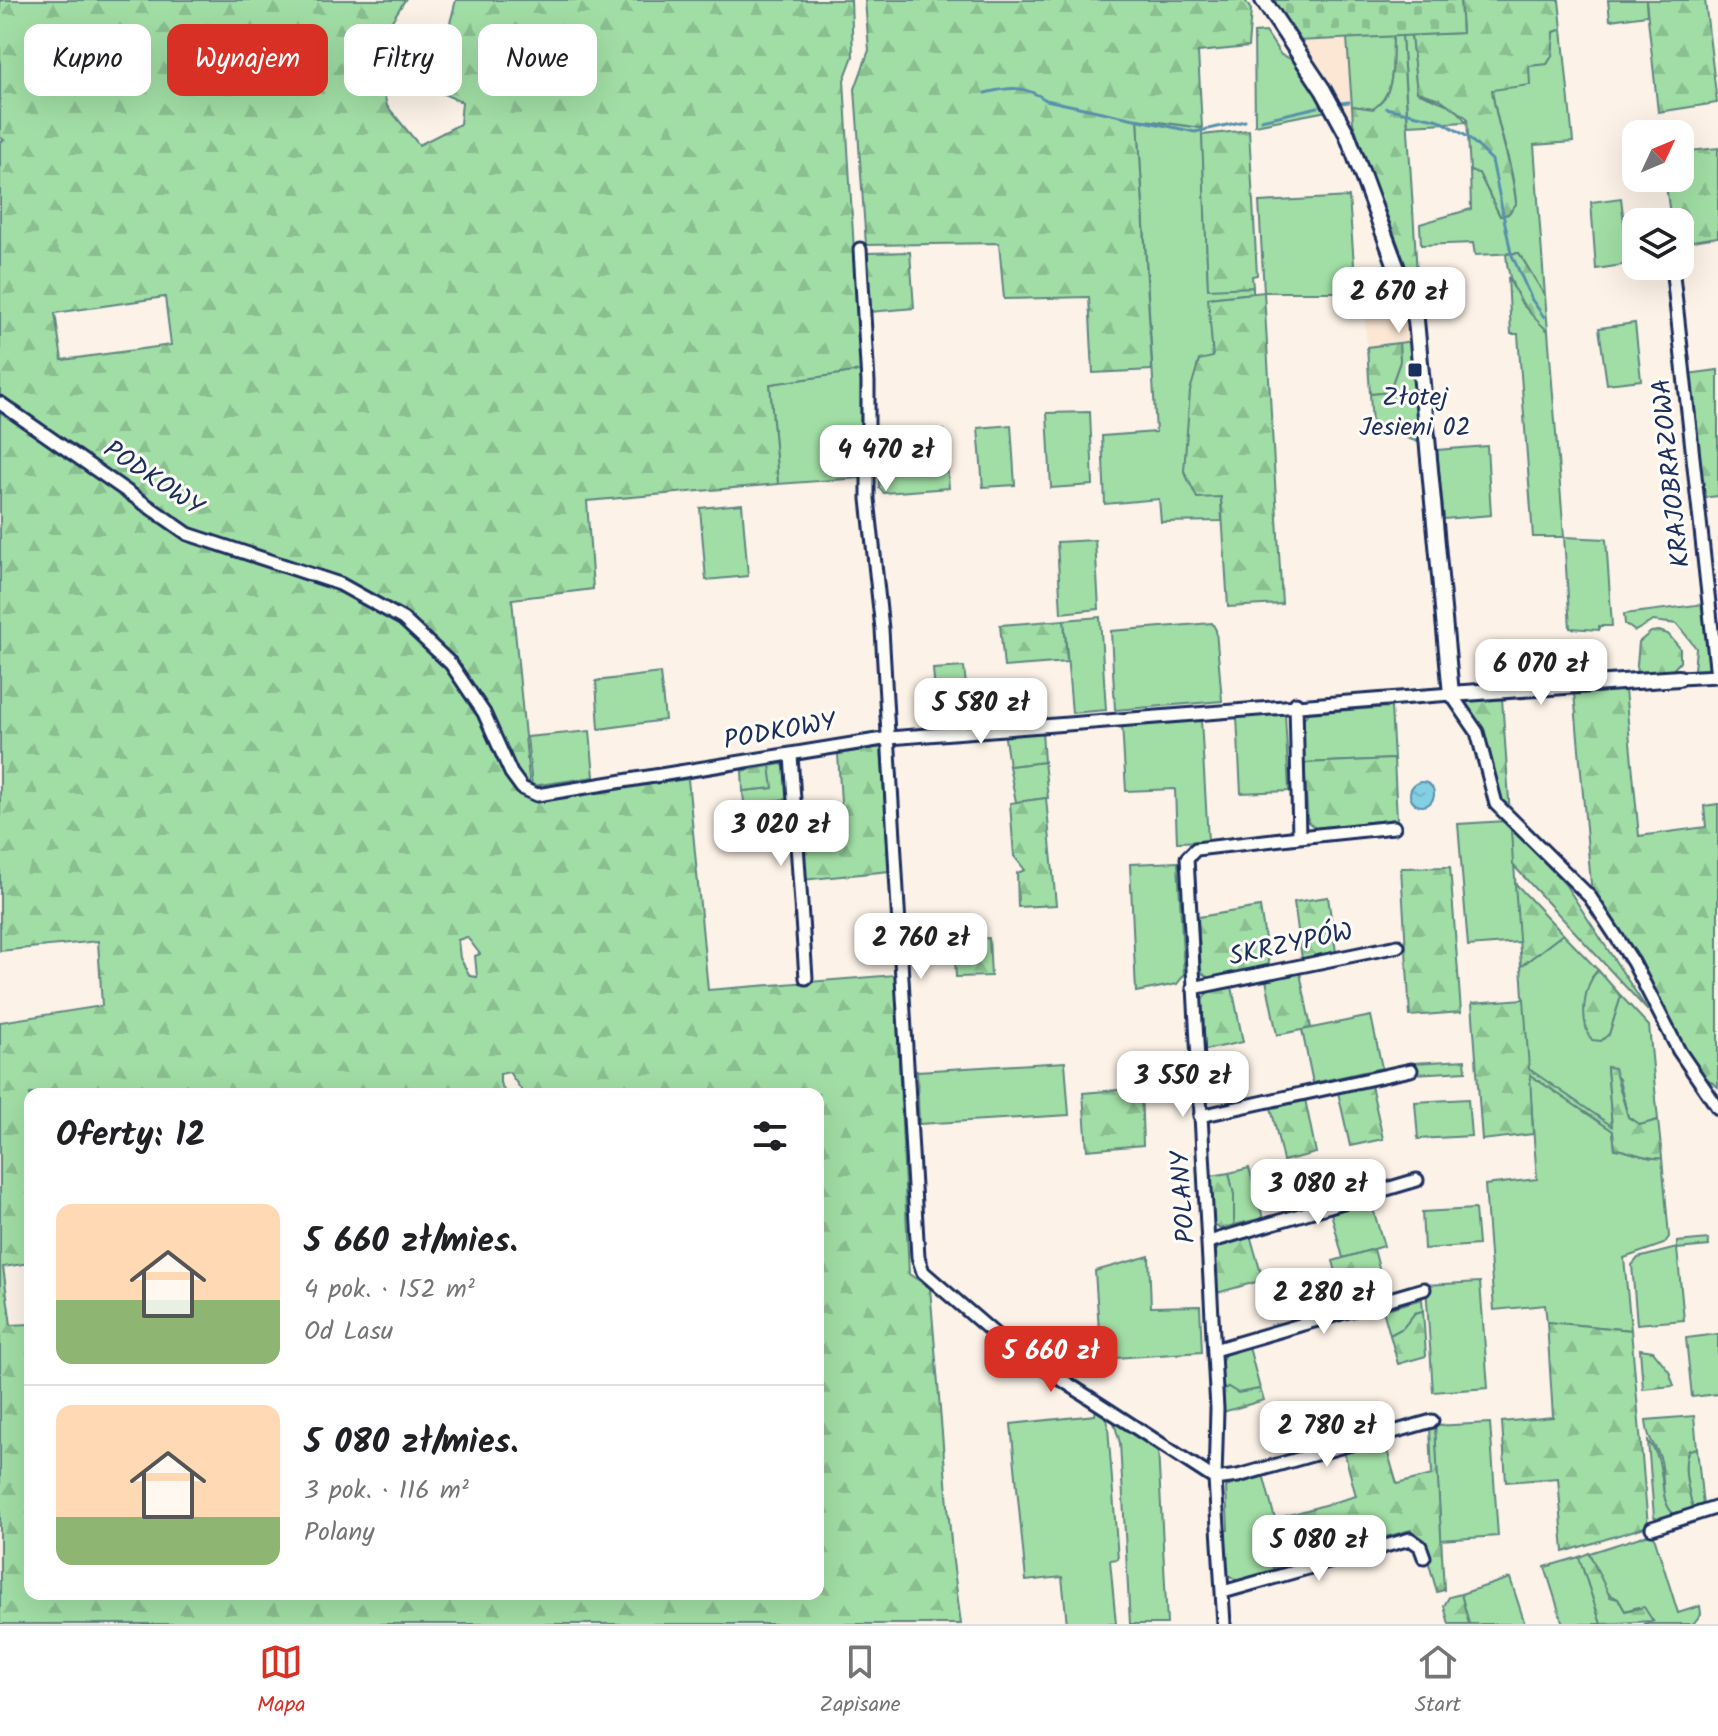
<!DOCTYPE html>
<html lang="pl">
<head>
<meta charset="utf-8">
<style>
  :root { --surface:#fff; --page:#f6f6f6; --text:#202124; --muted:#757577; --line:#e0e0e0; --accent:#d93025 }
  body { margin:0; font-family:Kalam,sans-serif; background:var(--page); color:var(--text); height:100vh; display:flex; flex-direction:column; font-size:30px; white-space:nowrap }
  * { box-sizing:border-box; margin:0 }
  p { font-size:26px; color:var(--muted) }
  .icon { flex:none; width:44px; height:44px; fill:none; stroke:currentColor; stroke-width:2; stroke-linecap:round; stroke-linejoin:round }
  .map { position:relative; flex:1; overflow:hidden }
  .panel { position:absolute; left:24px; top:1088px; width:800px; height:512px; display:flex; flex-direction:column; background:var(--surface); border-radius:16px; box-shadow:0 8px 32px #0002 }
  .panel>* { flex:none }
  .banner { position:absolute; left:24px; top:24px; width:800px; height:72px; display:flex; gap:16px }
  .needle { width:52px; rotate:46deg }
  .fabs { position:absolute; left:1622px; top:120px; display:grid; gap:16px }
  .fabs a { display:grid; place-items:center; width:72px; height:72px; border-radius:16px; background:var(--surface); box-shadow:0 8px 32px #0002; font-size:40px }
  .price { position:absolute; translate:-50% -68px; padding:0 18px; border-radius:16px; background:#fff; color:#222; font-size:26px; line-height:52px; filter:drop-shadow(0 2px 4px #0008) }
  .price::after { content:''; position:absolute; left:50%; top:48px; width:24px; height:18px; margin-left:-12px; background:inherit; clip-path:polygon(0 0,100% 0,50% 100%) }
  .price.selected { background:var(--accent); color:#fff }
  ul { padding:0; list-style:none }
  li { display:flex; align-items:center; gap:24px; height:200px; padding:0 32px }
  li+li { border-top:2px solid var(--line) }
  li span { display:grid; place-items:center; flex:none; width:224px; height:160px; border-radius:16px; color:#555 }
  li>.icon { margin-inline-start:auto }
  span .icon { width:96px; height:96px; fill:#fffc; stroke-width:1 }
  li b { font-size:34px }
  h2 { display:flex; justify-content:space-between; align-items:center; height:96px; padding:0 32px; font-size:34px }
  .chip { padding:0 28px; border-radius:16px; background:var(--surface); box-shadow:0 8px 32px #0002; font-size:28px; line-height:72px }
  .chip.selected { background:var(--accent); color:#fff }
  .dock { display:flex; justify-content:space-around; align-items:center; height:112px; border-top:2px solid var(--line); background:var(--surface); font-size:22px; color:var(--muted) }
  .dock a { display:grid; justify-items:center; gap:4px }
  .dock .selected { color:var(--accent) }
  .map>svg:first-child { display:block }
  .built { fill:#fbe7d4 }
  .green { fill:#a1dea5; stroke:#5e8682; stroke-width:2 }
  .forest { fill:url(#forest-firs); stroke:#5e8682; stroke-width:2; fill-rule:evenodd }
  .cemetery { fill:url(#cemetery-stones); stroke:#5e8682; stroke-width:2 }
  .water { fill:url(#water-ripples); stroke:#5990ad; stroke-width:2 }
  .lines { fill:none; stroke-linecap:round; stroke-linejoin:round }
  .stream { stroke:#5990ad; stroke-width:3 }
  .minor-casing { stroke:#1b2f5e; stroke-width:17 }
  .tertiary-casing { stroke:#1b2f5e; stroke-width:20 }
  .minor { stroke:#fdfcf7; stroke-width:11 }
  .tertiary { stroke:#fdfcf7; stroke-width:14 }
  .poi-dot { fill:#1b2f5e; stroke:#fdfcf7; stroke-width:3 }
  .labels { text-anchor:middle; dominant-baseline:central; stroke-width:6; stroke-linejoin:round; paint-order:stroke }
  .poi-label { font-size:26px; fill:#1b2f5e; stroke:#fdfcf7 }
  .street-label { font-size:26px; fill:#1b2f5e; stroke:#fdfcf7 }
</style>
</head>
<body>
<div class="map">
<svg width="1718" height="1624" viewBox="0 0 1718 1624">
  <defs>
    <pattern id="forest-firs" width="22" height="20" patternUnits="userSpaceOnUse" patternTransform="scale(2)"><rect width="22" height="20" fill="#a1dea5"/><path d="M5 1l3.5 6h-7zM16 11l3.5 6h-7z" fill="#8abf90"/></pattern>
    <pattern id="cemetery-stones" width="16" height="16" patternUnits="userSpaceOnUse" patternTransform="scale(2)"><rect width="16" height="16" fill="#a1dea5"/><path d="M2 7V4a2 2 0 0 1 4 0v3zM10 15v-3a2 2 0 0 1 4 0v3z" fill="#8abf90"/></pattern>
    <pattern id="water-ripples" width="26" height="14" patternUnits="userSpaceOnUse" patternTransform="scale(2)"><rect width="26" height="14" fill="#83d0e2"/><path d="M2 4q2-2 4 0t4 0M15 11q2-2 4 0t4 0" fill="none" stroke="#71b3c4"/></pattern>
  </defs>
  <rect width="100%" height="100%" fill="#fcf2e7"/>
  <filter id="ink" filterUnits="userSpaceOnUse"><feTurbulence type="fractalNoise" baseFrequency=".0125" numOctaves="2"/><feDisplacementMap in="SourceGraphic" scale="16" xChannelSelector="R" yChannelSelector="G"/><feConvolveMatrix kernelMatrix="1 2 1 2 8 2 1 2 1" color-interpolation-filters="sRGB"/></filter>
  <g filter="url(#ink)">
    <path class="built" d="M 1347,38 L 1353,123 L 1299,41 Z
      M 1399,300 L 1411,341 L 1367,347 L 1364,305 Z"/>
    <path class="green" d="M 1608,0 L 1646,0 L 1647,15 L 1610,20 Z
      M 1562,29 L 1573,142 L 1534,145 L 1545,296 L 1519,253 L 1475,255 L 1473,243 L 1421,245 L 1420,224 L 1471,209 L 1470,171 L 1479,173 L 1500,216 L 1508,214 L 1516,204 C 1514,165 1497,129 1492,90 L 1528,65 L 1547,64 L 1552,56 L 1554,32 Z
      M 1266,32 L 1281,55 L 1294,60 L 1327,111 L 1255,125 L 1254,33 Z
      M 1411,35 L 1417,92 L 1456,108 L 1466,122 L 1408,125 L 1402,36 Z
      M 1393,36 C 1392,61 1397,94 1373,109 L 1352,106 L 1347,38 Z
      M 1138,119 L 1202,128 L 1208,288 L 1253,287 L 1253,293 L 1209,298 L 1213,358 L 1184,471 L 1190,482 L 1221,496 L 1222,521 L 1161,522 L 1159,499 L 1105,504 L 1102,436 L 1156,432 Z
      M 1349,197 L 1356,292 L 1264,292 L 1259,202 Z
      M 1621,198 L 1629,264 L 1596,269 L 1591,202 Z
      M 1508,277 L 1522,304 L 1548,331 L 1564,537 L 1606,539 L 1612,626 L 1599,626 L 1599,630 L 1570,628 L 1564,537 L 1533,537 L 1518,334 L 1511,334 Z
      M 1635,323 L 1641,380 L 1607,384 L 1599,328 Z
      M 1411,341 L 1418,442 L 1372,425 L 1370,394 L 1389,392 L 1400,361 L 1399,343 Z
      M 861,371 L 860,478 L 778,484 L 770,384 Z
      M 1090,412 L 1093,485 L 1051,488 L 1047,413 Z
      M 1011,425 L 1015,485 L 983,487 L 978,428 Z
      M 944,430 L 949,488 L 884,493 L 879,488 L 877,436 Z
      M 1487,446 L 1491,515 L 1444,519 L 1437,450 Z
      M 742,504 L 748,576 L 706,580 L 700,508 Z
      M 1095,540 L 1099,609 L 1061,613 L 1057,542 Z
      M 1704,604 L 1711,663 L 1707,670 L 1694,670 L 1696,648 L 1677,624 L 1653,621 L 1635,631 L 1625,624 L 1624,614 Z
      M 1100,617 L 1106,710 L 1072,713 L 1064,620 Z
      M 1212,623 L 1216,630 L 1222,701 L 1115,710 L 1111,631 Z
      M 964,667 L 970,722 L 938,725 L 933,669 Z
      M 660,673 L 665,720 L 599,729 L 596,681 Z
      M 1391,707 L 1394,759 L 1304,763 L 1302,720 L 1308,713 Z
      M 1285,713 L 1289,791 L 1241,793 L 1237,717 Z
      M 1201,720 L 1208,841 L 1177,842 L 1175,789 L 1126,791 L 1122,724 Z
      M 590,731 L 594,777 L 532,786 L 527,737 Z
      M 1044,762 L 1048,798 L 1016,802 L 1009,766 Z
      M 781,764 L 785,767 L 787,799 L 771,801 L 770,813 L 776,826 L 746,829 L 743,791 L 772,788 L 770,766 Z
      M 1506,821 L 1511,827 L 1520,942 L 1468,946 L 1458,824 Z
      M 1178,862 L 1184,975 L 1177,984 L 1136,992 L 1130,864 Z
      M 1563,934 L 1598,970 L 1592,977 L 1609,1034 L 1621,996 L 1649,1026 L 1658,1120 L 1640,1125 L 1628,1117 L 1619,1079 L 1607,1068 L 1612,1127 L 1528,1069 L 1521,966 Z
      M 1371,1016 L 1382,1068 L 1313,1083 L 1302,1030 Z
      M 1465,1060 L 1466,1071 L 1414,1074 L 1413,1063 Z
      M 1065,1062 L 1069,1115 L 919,1124 L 917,1071 Z
      M 1529,1074 L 1613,1131 L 1615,1149 C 1632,1151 1647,1160 1662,1158 L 1669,1237 L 1664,1244 L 1624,1258 L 1631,1330 L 1547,1322 L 1545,1305 L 1494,1310 L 1485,1185 L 1537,1179 Z
      M 1468,1099 L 1471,1136 L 1418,1139 L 1415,1102 Z
      M 1249,1168 L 1263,1218 L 1234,1225 L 1234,1195 L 1229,1173 Z
      M 1371,1202 L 1384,1246 L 1343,1258 L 1331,1213 Z
      M 1475,1209 L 1478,1245 L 1424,1249 L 1422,1212 Z
      M 1708,1239 L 1709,1246 L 1677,1249 L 1684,1320 L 1637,1324 L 1632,1265 L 1638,1258 L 1677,1248 L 1677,1242 Z
      M 1149,1256 L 1151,1307 L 1200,1306 L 1202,1352 L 1101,1359 L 1095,1271 Z
      M 1480,1282 L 1488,1388 L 1433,1392 L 1426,1285 Z
      M 1422,1299 L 1423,1311 L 1415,1313 L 1403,1328 L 1390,1335 L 1383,1310 Z
      M 1718,1334 L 1718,1394 L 1692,1397 L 1686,1338 Z
      M 1249,1347 L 1260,1389 L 1238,1393 L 1228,1387 L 1222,1390 L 1220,1363 L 1226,1353 Z
      M 1096,1409 L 1107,1414 L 1118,1559 L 1110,1560 L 1116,1624 L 1067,1624 L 1062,1577 L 1026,1581 L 1011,1424 L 1095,1415 Z
      M 1113,1419 L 1158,1448 L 1167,1624 L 1130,1624 L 1120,1443 Z
      M 1490,1423 L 1498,1536 L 1441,1540 L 1435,1426 Z
      M 1648,1441 C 1670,1466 1655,1499 1675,1515 L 1659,1520 L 1654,1517 Z
      M 1697,1448 L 1703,1506 L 1693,1509 C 1689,1492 1681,1466 1689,1450 Z
      M 1263,1474 L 1275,1519 L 1261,1523 L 1274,1571 L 1239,1582 L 1224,1572 L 1222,1531 L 1228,1530 L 1226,1487 Z
      M 1653,1533 L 1678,1613 L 1700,1606 L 1701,1614 L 1693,1624 L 1644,1624 L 1653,1621 L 1638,1607 L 1625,1611 L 1618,1599 L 1606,1592 L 1589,1553 Z
      M 1579,1557 L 1601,1624 L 1563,1624 L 1545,1567 Z
      M 1510,1578 L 1525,1624 L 1469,1624 L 1461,1594 Z"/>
    <path class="forest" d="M 0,0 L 405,0 L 374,49 L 387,106 L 419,145 L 460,124 L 462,102 L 416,82 L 444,46 L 456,0 L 851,0 L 853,56 L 844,80 L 861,371 L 770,384 L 778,484 L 587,501 L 593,589 L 512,599 L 531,800 L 688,779 L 708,990 L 895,975 L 909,1274 L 930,1288 L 952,1554 L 961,1624 L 0,1624 L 0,1022 L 102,1006 L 98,941 L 0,951 L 0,142 L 4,140 L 0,137 ZM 165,297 L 171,345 L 62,360 L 55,313 ZM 467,937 L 480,954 L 475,956 L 477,977 L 470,976 L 460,958 L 458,940 ZM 509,1072 L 524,1094 L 818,1094 L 818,1594 L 30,1594 L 30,1324 L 11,1325 L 3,1267 L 30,1263 L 30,1094 L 506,1094 L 500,1083 L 500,1074 Z
      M 865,0 L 1245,0 L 1251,10 L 1248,47 L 1198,52 L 1202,128 L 1138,119 L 1152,370 L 1093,373 L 1089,297 L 1004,299 L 999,243 L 866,245 L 855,89 L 869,50 Z
      M 1460,0 L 1559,0 L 1562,29 L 1554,32 L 1552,56 L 1547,64 L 1529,66 L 1530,85 L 1492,90 C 1497,130 1513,165 1516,204 L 1508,214 L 1500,216 L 1479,173 L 1470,171 L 1467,118 L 1440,99 L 1417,92 L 1411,35 L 1462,33 Z
      M 1646,0 L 1705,0 L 1717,103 L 1658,112 Z
      M 1393,36 L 1402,36 L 1417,273 L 1413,285 L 1353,123 L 1352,106 L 1373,109 C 1397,94 1392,61 1393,36 Z
      M 1249,130 L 1257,275 L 1252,276 L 1253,287 L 1208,289 L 1202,135 Z
      M 1718,148 L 1718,237 L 1680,243 L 1680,222 L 1671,222 L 1665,178 L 1680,178 L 1680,152 Z
      M 910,252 L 914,308 L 870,312 L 867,253 Z
      M 1519,253 L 1545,296 L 1548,331 C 1523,309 1508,287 1506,254 Z
      M 1264,292 L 1282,604 L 1228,607 L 1221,497 L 1197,498 L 1184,471 L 1190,391 L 1199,360 L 1213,357 L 1208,298 Z
      M 1399,343 L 1400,361 L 1389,392 L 1370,394 L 1367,347 Z
      M 1718,370 L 1718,496 L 1701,498 L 1687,374 Z
      M 1064,620 L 1067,662 L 1004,667 L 1000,625 Z
      M 1659,631 L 1668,634 L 1680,648 L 1680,662 L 1670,673 L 1636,676 L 1639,642 L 1651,632 Z
      M 1625,690 L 1639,836 L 1706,827 L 1704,806 L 1718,804 L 1718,1087 L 1698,1072 L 1592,895 L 1574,693 Z
      M 1502,698 L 1510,815 C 1485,781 1488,736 1463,702 Z
      M 1042,730 L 1044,762 L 1009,766 L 1004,731 Z
      M 881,747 L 889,871 L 803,880 L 799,823 L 842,818 L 838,754 Z
      M 1394,759 L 1397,819 L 1315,828 L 1308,822 L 1304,763 Z
      M 770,766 L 773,788 L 743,791 L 742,771 Z
      M 1046,798 L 1056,905 L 1018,907 L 1017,873 L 1025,870 L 1014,856 L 1010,803 Z
      M 787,799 L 789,824 L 776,826 L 770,813 L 771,801 Z
      M 1511,827 L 1565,884 L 1648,1011 L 1513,865 Z
      M 1450,867 L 1461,1012 L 1410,1016 L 1401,868 Z
      M 1515,883 L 1563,934 L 1521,966 Z
      M 1328,897 L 1336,952 L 1302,959 L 1294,902 Z
      M 1260,907 L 1269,965 L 1208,978 L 1201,972 L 1198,917 Z
      M 989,938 L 991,976 L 956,977 L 954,940 Z
      M 1598,970 L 1621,996 L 1609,1034 L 1601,1041 L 1592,1040 C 1579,1022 1583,986 1598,970 Z
      M 1300,973 L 1311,1028 L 1277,1035 L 1266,980 Z
      M 1232,987 L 1243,1042 L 1205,1050 L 1202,1000 L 1208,992 Z
      M 1524,999 L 1529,1069 L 1612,1126 L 1607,1067 L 1614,1068 L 1628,1117 L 1640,1125 L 1658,1120 L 1662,1158 C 1647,1160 1632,1151 1615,1149 L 1613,1131 L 1530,1075 L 1533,1134 L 1482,1140 L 1472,1003 Z
      M 1371,1085 L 1383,1139 L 1350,1146 L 1338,1092 Z
      M 1141,1088 L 1143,1145 L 1087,1150 L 1083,1093 Z
      M 1305,1099 L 1316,1153 L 1283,1161 L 1271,1107 Z
      M 1229,1173 L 1234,1195 L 1234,1225 L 1220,1229 L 1213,1224 L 1211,1176 Z
      M 1250,1235 L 1263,1280 L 1217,1293 L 1215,1252 L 1221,1244 Z
      M 1374,1249 L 1386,1295 L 1346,1306 L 1333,1261 Z
      M 1423,1311 L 1426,1356 L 1398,1364 L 1390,1335 L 1403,1328 L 1415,1313 Z
      M 1547,1322 L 1631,1330 L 1648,1526 L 1564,1552 L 1558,1478 L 1506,1482 L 1502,1422 L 1553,1417 Z
      M 1640,1349 L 1653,1351 L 1669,1371 L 1674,1386 L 1643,1389 Z
      M 1228,1387 L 1238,1393 L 1260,1389 L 1264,1400 L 1223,1412 L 1222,1390 Z
      M 1694,1416 L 1697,1448 L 1689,1450 C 1681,1466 1689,1492 1693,1509 L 1675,1515 C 1659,1502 1665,1479 1661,1461 C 1657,1444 1648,1445 1646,1420 Z
      M 1435,1426 L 1444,1590 L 1437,1592 L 1423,1543 L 1411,1530 L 1273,1568 L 1261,1523 L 1356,1496 L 1344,1451 L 1384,1440 L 1397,1484 L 1432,1475 L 1430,1427 Z
      M 1589,1553 L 1610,1597 L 1618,1599 L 1625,1611 L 1644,1607 L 1653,1621 L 1601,1624 L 1579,1557 Z
      M 1461,1594 L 1469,1624 L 1449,1624 L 1444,1606 L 1449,1597 Z"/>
    <path class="cemetery" d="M 1272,0 L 1460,0 L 1462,33 L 1297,41 Z"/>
    <path class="water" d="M1410 794a12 12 0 1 1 24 0a12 12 0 1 1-24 0Z"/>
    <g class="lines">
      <path class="stream" d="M 985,93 C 1010,87 1024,85 1046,100 L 1195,132 L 1245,121
        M 1341,103 L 1349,102
        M 1386,108 L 1439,120 L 1468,137 L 1492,160 L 1511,253 L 1532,300 L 1544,317
        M 1261,120 L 1318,107"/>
      <defs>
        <path id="minor" d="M 860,249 L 868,382 L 868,499 L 882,629 L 918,1257 L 923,1272 L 1005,1343 L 1215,1479 L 1238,1476 L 1432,1421
          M 1672,266 L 1717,676
          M 0,403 L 188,534 L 340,584 L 403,619 L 451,664 L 484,713 L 511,773 L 522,788 L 537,795 L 889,738 L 1451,694 L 1477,732 L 1496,804 L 1590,897 L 1633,962 L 1679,1051 L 1718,1108
          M 1679,678 L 1718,676
          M 791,755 L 806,978
          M 1299,837 L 1394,827
          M 1193,988 L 1398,946
          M 1200,1116 L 1411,1070
          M 1209,1242 L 1417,1180
          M 1214,1350 L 1424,1289
          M 1652,1528 L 1718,1507
          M 1223,1592 L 1410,1539 L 1420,1546 L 1424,1557
          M 1224,1624 L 1215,1479 L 1217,1409 L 1187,858 L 1196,849 L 1299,837 L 1296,703"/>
        <path id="tertiary" d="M 1263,0 L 1323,90 L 1347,134 L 1416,320 L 1451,694 L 1679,678"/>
      </defs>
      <use href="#minor" class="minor-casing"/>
      <use href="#tertiary" class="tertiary-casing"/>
      <use href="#minor" class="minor"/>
      <use href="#tertiary" class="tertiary"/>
    </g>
  </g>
  <rect class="poi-dot" x="1407" y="362" width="16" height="16" rx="4"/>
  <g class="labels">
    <g class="poi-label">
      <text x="1415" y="398">Złotej<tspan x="1415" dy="30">Jesieni 02</tspan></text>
    </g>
    <g class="street-label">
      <text transform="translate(1672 473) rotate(-96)">KRAJOBRAZOWA</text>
      <text transform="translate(153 479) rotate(34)">PODKOWY</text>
      <text transform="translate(780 732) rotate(-10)">PODKOWY</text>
      <text transform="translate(1291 945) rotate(-12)">SKRZYPÓW</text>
      <text transform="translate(1184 1197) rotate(-94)">POLANY</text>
    </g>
  </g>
</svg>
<div class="fabs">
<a><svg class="needle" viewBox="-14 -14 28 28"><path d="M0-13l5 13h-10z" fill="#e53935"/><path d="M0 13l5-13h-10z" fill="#757577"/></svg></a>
<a><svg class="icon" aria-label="layers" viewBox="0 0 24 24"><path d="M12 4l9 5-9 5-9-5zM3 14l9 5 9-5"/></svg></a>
</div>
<b class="price" style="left:1399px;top:335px">2 670 zł</b>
<b class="price" style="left:886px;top:493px">4 470 zł</b>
<b class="price" style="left:1541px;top:707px">6 070 zł</b>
<b class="price" style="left:981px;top:746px">5 580 zł</b>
<b class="price" style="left:781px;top:868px">3 020 zł</b>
<b class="price" style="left:921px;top:981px">2 760 zł</b>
<b class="price" style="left:1183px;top:1119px">3 550 zł</b>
<b class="price" style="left:1318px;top:1227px">3 080 zł</b>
<b class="price" style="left:1324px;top:1336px">2 280 zł</b>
<b class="price selected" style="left:1051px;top:1394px">5 660 zł</b>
<b class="price" style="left:1327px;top:1469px">2 780 zł</b>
<b class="price" style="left:1319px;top:1583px">5 080 zł</b>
<div class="banner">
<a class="chip">Kupno</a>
<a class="chip selected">Wynajem</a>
<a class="chip">Filtry</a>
<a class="chip">Nowe</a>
</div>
<section class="panel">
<h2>Oferty: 12<svg class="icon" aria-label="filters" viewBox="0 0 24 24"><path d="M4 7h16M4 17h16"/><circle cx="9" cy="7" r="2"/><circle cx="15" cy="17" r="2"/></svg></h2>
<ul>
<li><span style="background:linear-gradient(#ffd9b3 60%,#8fb573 0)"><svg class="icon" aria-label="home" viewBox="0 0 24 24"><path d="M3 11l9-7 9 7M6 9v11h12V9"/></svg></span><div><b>5 660 zł/mies.</b><p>4 pok. · 152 m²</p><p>Od Lasu</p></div></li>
<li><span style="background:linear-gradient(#ffd9b3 70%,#8fb573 0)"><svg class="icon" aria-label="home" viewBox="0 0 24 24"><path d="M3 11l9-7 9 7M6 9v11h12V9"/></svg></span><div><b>5 080 zł/mies.</b><p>3 pok. · 116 m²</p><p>Polany</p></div></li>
</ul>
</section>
</div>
<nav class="dock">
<a class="selected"><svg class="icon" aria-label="map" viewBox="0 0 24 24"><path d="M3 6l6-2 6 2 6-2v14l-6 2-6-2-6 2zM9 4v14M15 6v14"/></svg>Mapa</a>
<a><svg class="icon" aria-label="saved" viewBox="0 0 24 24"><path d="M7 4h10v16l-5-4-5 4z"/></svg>Zapisane</a>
<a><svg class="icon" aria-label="home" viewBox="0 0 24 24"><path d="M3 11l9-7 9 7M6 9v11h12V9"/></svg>Start</a>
</nav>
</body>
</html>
